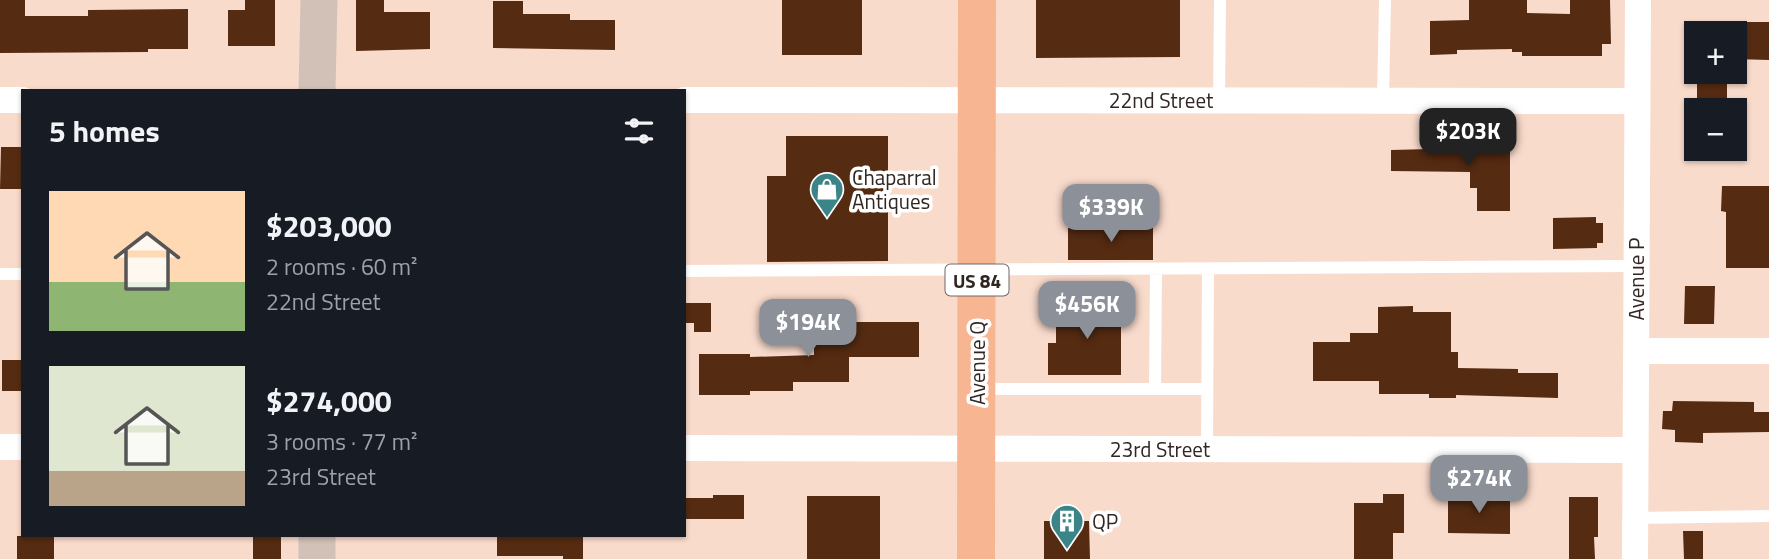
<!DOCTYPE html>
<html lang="en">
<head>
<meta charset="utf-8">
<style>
  :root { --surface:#171b24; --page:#20242c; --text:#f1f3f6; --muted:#9ea1a6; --accent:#8c9099 }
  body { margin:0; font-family:"Titillium Web",sans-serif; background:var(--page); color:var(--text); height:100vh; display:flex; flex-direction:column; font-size:26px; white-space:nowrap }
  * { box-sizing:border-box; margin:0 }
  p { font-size:23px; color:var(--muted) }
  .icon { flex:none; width:38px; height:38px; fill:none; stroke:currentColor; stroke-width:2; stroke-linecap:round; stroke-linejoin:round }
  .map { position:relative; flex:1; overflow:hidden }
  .side { position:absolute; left:21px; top:89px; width:665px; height:448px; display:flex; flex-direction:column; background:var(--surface); border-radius:0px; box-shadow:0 2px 5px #0004 }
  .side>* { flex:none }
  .fabs { position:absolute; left:1684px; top:21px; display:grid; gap:14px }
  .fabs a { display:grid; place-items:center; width:63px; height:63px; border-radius:0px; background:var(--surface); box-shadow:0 2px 5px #0004; font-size:35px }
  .price { position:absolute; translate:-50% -60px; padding:0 16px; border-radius:14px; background:var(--accent); color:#fff; font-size:23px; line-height:46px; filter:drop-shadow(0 2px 4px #0008) }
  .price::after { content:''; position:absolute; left:50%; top:42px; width:21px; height:16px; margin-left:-10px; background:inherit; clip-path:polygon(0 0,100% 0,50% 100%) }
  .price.current { background:#222; color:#fff }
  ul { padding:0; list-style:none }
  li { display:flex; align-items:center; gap:21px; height:175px; padding:0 28px }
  li span { display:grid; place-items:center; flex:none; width:196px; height:140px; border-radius:0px; color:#555 }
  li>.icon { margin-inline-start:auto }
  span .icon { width:84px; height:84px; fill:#fffc; stroke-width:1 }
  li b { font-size:30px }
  h2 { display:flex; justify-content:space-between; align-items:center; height:84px; padding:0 28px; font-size:30px }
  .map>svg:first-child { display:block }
  .building { fill:#552b12 }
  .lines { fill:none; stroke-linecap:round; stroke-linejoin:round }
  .lane { stroke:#fff; stroke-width:12 }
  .street { stroke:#fff; stroke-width:26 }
  .secondary { stroke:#d2c1b7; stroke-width:37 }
  .highway { stroke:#f8b592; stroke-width:38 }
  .labels { text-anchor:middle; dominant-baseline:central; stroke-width:7; stroke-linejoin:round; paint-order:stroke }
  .shield { fill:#fff; stroke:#6f6764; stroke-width:2 }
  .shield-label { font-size:19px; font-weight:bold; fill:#312621 }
  .street-label { font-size:21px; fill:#312621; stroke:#fff }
  .poi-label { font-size:21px; fill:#312621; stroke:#fff; text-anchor:start }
</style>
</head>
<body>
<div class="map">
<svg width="1769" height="559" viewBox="0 0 1769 559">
  <rect width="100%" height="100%" fill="#f9dbcc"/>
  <path class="building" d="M 0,0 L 25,0 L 25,16 L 88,16 L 88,10 L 188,9 L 188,49 L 148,49 L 148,52 L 0,53 Z
    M 245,0 L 275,0 L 275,46 L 228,46 L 228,10 L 245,10 Z
    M 356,0 L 384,0 L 384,12 L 430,12 L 430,49 L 356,51 Z
    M 782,0 L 862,0 L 862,55 L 782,55 Z
    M 1036,0 L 1180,0 L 1180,57 L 1036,58 Z
    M 1469,0 L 1527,0 L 1527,13 L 1570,14 L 1570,0 L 1610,0 L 1611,44 L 1602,44 L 1602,56 L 1522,56 L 1522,52 L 1512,52 L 1512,49 L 1457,50 L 1457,54 L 1430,55 L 1430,21 L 1469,20 Z
    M 493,1 L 523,1 L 523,14 L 570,14 L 570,20 L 615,20 L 615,50 L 493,48 Z
    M 1734,22 L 1769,22 L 1769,60 L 1734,59 Z
    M 1697,72 L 1727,72 L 1727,110 L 1697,110 Z
    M 786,136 L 888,136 L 888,261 L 767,262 L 767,176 L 786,176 Z
    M 1470,138 L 1510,138 L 1510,211 L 1477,211 L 1477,188 L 1470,188 L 1470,172 L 1391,171 L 1391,150 L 1470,148 Z
    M 1,147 L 23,147 L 23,189 L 0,189 Z
    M 1722,186 L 1769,186 L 1769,268 L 1726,268 L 1726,212 L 1721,211 Z
    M 1596,217 L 1596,223 L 1603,223 L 1603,243 L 1597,243 L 1597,248 L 1553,249 L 1553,218 Z
    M 1068,228 L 1153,228 L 1153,260 L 1068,260 Z
    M 1685,286 L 1715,286 L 1714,324 L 1684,324 Z
    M 1087,302 L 1121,302 L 1121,375 L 1048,375 L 1048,343 L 1056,343 L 1056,307 L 1087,307 Z
    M 684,303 L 711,303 L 711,332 L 694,332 L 694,323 L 684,323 Z
    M 1413,306 L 1413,312 L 1451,312 L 1451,352 L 1458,352 L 1458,368 L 1518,369 L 1518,373 L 1558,373 L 1558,398 L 1456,395 L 1456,398 L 1429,398 L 1429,394 L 1379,394 L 1379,381 L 1313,381 L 1313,342 L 1350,342 L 1350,333 L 1378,333 L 1378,307 Z
    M 818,322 L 919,322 L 919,357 L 849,357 L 849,382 L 793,382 L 793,391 L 750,391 L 750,395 L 699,395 L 699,354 L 750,354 L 750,357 L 814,355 L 814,330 L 818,330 Z
    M 2,360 L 23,360 L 23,391 L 2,391 Z
    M 1673,401 L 1754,402 L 1754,412 L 1769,412 L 1769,432 L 1703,433 L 1703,443 L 1675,442 L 1675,430 L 1662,429 L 1663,411 L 1672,411 Z
    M 1383,494 L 1404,494 L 1404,533 L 1393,533 L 1393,559 L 1354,559 L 1354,503 L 1383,503 Z
    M 713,495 L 744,495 L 744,519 L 684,519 L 684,498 L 713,498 Z
    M 807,496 L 880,496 L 880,559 L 807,559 Z
    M 1448,496 L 1510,497 L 1510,534 L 1448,533 Z
    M 1569,497 L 1598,497 L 1598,537 L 1594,537 L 1595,559 L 1569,559 Z
    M 1044,521 L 1089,521 L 1090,559 L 1044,559 Z
    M 1683,531 L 1703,531 L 1703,559 L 1684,559 Z
    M 17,536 L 54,536 L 54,559 L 17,559 Z
    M 253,536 L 281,536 L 281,559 L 253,559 Z
    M 497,536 L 583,536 L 583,559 L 563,559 L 563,556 L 497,556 Z"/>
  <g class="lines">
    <path class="lane" d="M 1219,100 L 1220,0
      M 1383,100 L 1385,0
      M 684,271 L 1636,266
      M 0,274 L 23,274
      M 980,389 L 1207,389
      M 1155,389 L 1156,269
      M 1207,449 L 1208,269
      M 1635,518 L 1769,516"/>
    <path class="street" d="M 0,100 L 23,100
      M 684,100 L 1637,101
      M 1636,351 L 1769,351
      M 0,447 L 23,447
      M 684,448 L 1635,450
      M 1635,559 L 1638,0"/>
    <path class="secondary" d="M 317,91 L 319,0
      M 317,536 L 317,559"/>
    <path class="highway" d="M 976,559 L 977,0"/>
  </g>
  <defs>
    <symbol id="shop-pin" viewBox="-11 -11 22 30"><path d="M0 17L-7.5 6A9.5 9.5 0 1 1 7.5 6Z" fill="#3b8487" stroke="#fff"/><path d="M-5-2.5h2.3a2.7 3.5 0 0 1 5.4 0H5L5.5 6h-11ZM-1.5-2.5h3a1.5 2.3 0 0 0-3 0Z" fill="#fff"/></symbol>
    <symbol id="building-pin" viewBox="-11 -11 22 30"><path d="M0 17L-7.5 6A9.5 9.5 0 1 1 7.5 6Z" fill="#3b8487" stroke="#fff"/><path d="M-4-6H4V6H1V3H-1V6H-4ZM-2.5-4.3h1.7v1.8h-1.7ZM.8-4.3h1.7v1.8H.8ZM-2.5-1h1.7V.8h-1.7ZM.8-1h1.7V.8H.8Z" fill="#fff"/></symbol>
  </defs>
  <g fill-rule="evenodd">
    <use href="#shop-pin" x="808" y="170" width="38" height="52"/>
    <use href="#building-pin" x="1048" y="502" width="38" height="52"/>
  </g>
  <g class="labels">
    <rect class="shield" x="945.5" y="264.5" width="63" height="31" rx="5"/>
    <g class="shield-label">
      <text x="977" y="280">US 84</text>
    </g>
    <g class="street-label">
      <text x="1161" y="100">22nd Street</text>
      <text transform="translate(1636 279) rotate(-90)">Avenue P</text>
      <text transform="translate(977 363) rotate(-90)">Avenue Q</text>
      <text x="1160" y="449">23rd Street</text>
    </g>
    <g class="poi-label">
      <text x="852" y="177">Chaparral<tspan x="852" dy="24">Antiques</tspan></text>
      <text x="1092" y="521">QP</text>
    </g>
  </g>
</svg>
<div class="fabs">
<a>+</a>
<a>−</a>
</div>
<b class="price current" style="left:1468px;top:168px">$203K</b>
<b class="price" style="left:1111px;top:244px">$339K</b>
<b class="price" style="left:1087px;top:341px">$456K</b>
<b class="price" style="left:808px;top:359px">$194K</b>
<b class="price" style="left:1479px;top:515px">$274K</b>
<section class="side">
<h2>5 homes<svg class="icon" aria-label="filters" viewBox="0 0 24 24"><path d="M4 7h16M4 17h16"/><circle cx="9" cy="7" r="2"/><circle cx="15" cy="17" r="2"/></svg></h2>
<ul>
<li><span style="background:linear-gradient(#ffd9b3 65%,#8fb573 0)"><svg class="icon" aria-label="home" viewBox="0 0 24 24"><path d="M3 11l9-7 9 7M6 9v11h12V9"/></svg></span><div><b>$203,000</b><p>2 rooms · 60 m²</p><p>22nd Street</p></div></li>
<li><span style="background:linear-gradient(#dfe7d0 75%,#b9a48a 0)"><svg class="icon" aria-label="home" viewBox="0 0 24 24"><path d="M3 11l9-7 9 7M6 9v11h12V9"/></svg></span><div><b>$274,000</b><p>3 rooms · 77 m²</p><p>23rd Street</p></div></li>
</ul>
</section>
</div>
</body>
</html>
